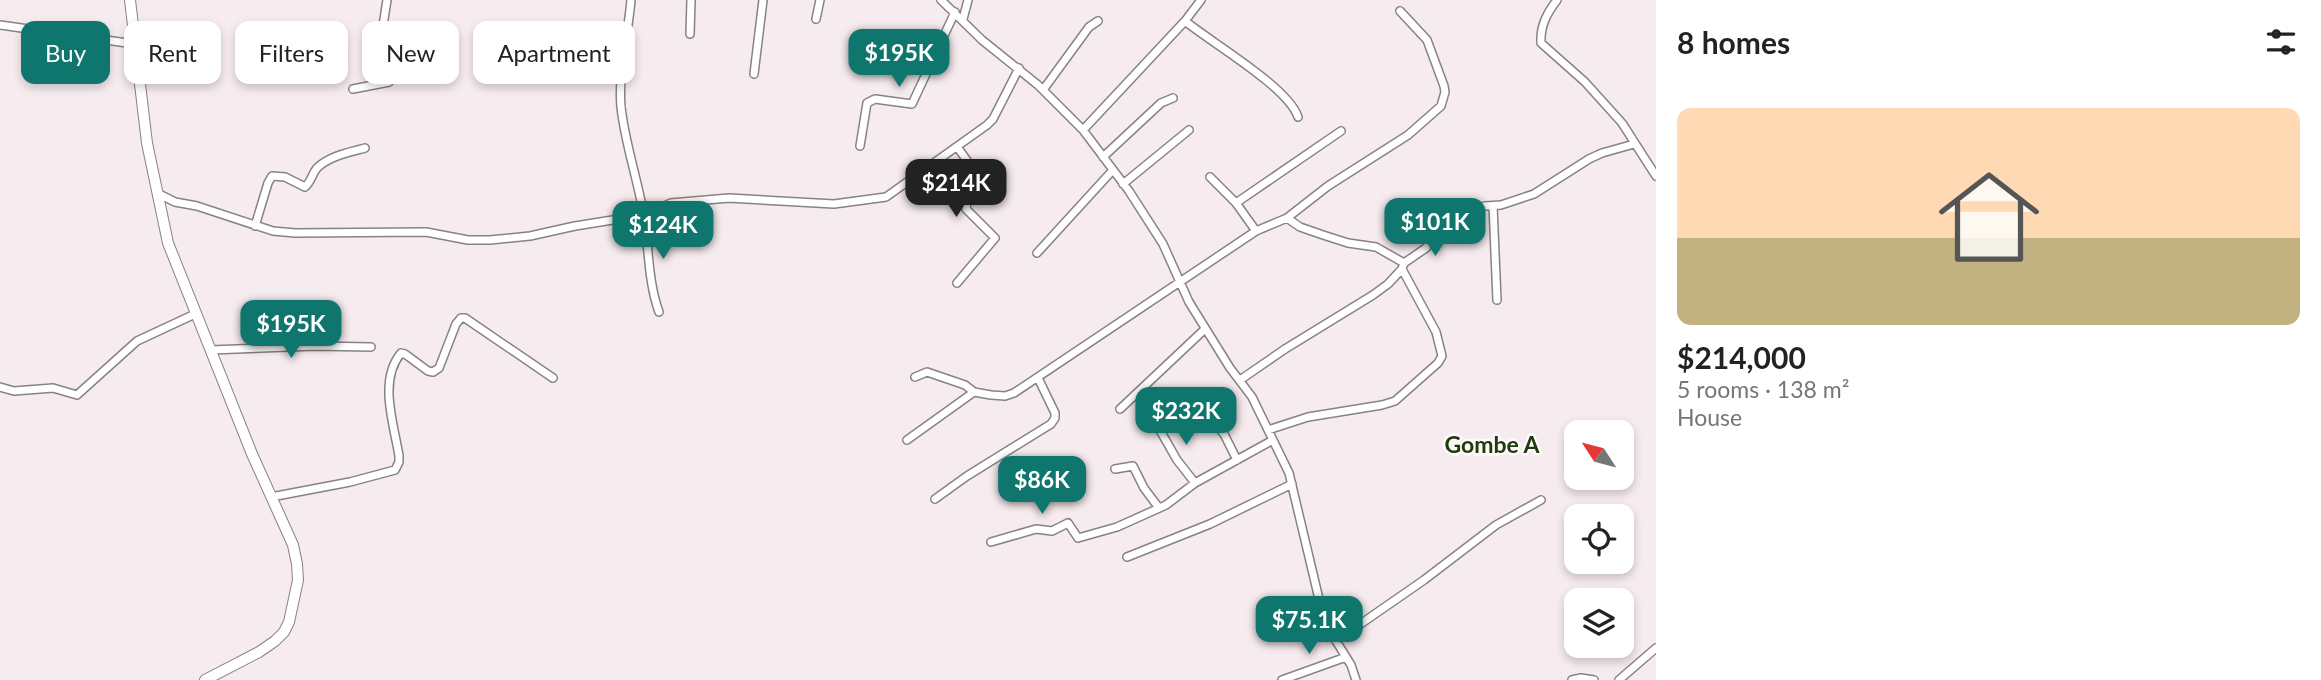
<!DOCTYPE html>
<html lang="en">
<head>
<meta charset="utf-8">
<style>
  :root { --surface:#fff; --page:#f2f2f2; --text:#222; --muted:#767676; --line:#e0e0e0; --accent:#0f766e }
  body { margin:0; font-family:Lato,sans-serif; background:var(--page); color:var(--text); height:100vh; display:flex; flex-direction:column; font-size:26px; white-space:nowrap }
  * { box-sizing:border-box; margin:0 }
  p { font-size:23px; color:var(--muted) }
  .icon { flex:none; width:38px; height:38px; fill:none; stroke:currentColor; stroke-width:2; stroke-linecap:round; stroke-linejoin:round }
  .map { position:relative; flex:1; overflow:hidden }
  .details { display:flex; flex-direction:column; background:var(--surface); width:665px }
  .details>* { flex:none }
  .hud { position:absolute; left:21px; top:21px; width:665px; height:63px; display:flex; gap:14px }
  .needle { width:46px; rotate:306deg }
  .buttons { position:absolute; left:1564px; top:420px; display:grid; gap:14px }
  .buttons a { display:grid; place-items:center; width:70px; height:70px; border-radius:14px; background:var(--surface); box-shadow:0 4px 10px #0003; font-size:35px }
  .price { position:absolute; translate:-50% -60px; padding:0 16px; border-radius:14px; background:var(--accent); color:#fff; font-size:23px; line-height:46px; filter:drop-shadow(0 2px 4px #0008) }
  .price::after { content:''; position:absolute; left:50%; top:42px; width:21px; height:16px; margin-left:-10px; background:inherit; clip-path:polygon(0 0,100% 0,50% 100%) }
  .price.active { background:#222; color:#fff }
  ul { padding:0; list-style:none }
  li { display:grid; align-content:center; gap:14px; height:371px; padding:0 21px }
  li+li { border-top:2px solid var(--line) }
  li span { display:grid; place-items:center; height:217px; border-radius:14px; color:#555 }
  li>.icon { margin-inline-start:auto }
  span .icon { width:126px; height:126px; fill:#fffc; stroke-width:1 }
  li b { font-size:30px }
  h2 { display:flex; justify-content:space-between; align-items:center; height:84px; padding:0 21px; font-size:30px }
  .pill { padding:0 24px; border-radius:14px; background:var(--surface); box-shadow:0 4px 10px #0003; font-size:24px; line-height:63px }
  .pill.active { background:var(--accent); color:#fff }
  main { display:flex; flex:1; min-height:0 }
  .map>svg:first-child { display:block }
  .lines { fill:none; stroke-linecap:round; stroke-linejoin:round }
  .street-casing { stroke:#8a8183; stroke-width:10 }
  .secondary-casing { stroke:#8a8183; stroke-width:12 }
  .street { stroke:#fff; stroke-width:7 }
  .secondary { stroke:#fff; stroke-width:10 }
  .labels { text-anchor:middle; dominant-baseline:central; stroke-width:5; stroke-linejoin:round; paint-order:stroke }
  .quarter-label { font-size:23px; font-weight:bold; fill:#203b0b; stroke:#fffafb }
</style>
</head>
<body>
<main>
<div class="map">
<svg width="1656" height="680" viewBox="0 0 1656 680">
  <rect width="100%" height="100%" fill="#f6ebee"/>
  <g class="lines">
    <defs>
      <path id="street" d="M 631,0 C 628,35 618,72 621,107 C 625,144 638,180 644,217 C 649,249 648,282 659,312
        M 941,0 L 982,40 L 1038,85 L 1083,130 L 1129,191 L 1163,244 L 1189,302 L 1230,368 L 1252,397 L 1289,473 L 1319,599 L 1333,636 L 1351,665 L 1356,680
        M 1557,0 C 1547,13 1540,26 1541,43 L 1585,82 L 1622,123 L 1656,176
        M 816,19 L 820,0
        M 963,19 L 968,0
        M 1185,21 L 1201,0
        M 0,25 L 134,44
        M 690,34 L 691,0
        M 754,74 L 763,0
        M 353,89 L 389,82 L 382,32 L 387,0
        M 1043,90 L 1089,27 L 1098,21
        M 1083,130 L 1185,21 C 1212,43 1288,87 1298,117
        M 860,146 L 867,103 L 875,99 L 912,104 L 955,12
        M 1103,157 L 1161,103 L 1173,98
        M 1210,177 L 1236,203
        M 1123,184 L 1189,130
        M 159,194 L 175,202 L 197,206 L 273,231 L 295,233 L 426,232 L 468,240 L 490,240 L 530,236 L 575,226 L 644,215 L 671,203 L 729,198 L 834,204 L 886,197 L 987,125 L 993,119 L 1019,68
        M 1493,206 L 1497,300
        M 1287,218 L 1300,227 L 1323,235 L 1348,243 L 1376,247 L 1404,263
        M 255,226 L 268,183 L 272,176 L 285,177 L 305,187 C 311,182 312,174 317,168 C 329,156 350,152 365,148
        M 1256,231 L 1236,203 L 1341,131
        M 1037,253 L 1112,171
        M 957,283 L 995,238 L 966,209 L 967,203 L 983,183 L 958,148
        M 211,350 L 315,346 L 371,347
        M 915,377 L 927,372 L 965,385 L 974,392 L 991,395 L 1005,396 L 1014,393 L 1256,231 L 1287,218 L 1328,186 L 1408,135 L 1441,106 L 1445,92 L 1444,86 L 1427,40 L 1400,11
        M 1240,380 L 1285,349 L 1373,295 L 1388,284 L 1402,269 L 1404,263 L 1426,248 L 1435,236 L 1473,209 L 1485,206 L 1501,205 L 1534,194 L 1589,159 L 1602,153 L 1634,144
        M 0,387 L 14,391 L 53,388 L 77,395 L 137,341 L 195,314
        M 1120,409 L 1205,329
        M 1157,425 L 1177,460 L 1195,483
        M 1199,428 L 1209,422 L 1214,422 L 1224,434 L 1237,460
        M 1268,430 L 1308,417 L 1382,405 L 1395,401 L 1438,363 L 1442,356 L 1436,332 L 1402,269
        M 907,440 L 974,392
        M 1115,469 L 1133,466 L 1144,488 L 1159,508
        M 271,497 L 350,482 L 395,470 L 399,462 L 399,456 C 394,424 378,381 401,353 L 405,354 L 428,371 L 433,372 L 439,368 L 456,324 L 461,318 L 465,318 L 553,378
        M 935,499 L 967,476 L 1051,424 L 1055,418 L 1055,413 L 1038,378
        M 991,542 L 1036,529 L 1052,531 L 1068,523 L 1078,538 L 1117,527 L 1166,505 L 1195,483 L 1273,440
        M 1127,557 L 1210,524 L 1292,484
        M 1336,641 L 1424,580 L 1496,525 L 1541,500
        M 1282,680 L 1346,657
        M 1572,680 L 1581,678 L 1594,680
        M 1619,680 L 1656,648"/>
      <path id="secondary" d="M 130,0 L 147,143 L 168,243 L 252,454 L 293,545 L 297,564 L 298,580 L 289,622 L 284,632 L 275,641 L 259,652 L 205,680"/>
    </defs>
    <use href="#street" class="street-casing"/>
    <use href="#secondary" class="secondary-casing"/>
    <use href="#street" class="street"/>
    <use href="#secondary" class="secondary"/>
  </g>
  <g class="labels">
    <g class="quarter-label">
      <text x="1492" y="444">Gombe A</text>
    </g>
  </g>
</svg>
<div class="buttons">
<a><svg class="needle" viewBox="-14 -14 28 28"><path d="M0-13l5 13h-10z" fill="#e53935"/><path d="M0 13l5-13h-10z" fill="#767676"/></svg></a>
<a><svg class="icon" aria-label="locate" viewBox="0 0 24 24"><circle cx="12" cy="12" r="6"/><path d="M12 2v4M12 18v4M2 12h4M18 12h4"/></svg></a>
<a><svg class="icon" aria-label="layers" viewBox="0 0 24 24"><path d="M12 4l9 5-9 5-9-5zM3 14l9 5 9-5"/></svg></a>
</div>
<b class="price" style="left:899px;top:89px">$195K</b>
<b class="price active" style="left:956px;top:219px">$214K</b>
<b class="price" style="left:1435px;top:258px">$101K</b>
<b class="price" style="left:663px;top:261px">$124K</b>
<b class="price" style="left:291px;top:360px">$195K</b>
<b class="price" style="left:1186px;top:447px">$232K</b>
<b class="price" style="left:1042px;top:516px">$86K</b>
<b class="price" style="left:1309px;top:656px">$75.1K</b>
<div class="hud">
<a class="pill active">Buy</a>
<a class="pill">Rent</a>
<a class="pill">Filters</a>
<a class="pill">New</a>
<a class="pill">Apartment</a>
</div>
</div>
<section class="details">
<h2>8 homes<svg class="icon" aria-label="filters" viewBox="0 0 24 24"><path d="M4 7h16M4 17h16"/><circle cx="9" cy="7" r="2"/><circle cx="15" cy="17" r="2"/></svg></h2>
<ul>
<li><span style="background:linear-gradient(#ffd9b3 60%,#c2b280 0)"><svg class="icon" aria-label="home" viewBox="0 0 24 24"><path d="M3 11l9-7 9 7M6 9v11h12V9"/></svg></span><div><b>$214,000</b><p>5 rooms · 138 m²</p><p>House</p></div></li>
</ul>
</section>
</main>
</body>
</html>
